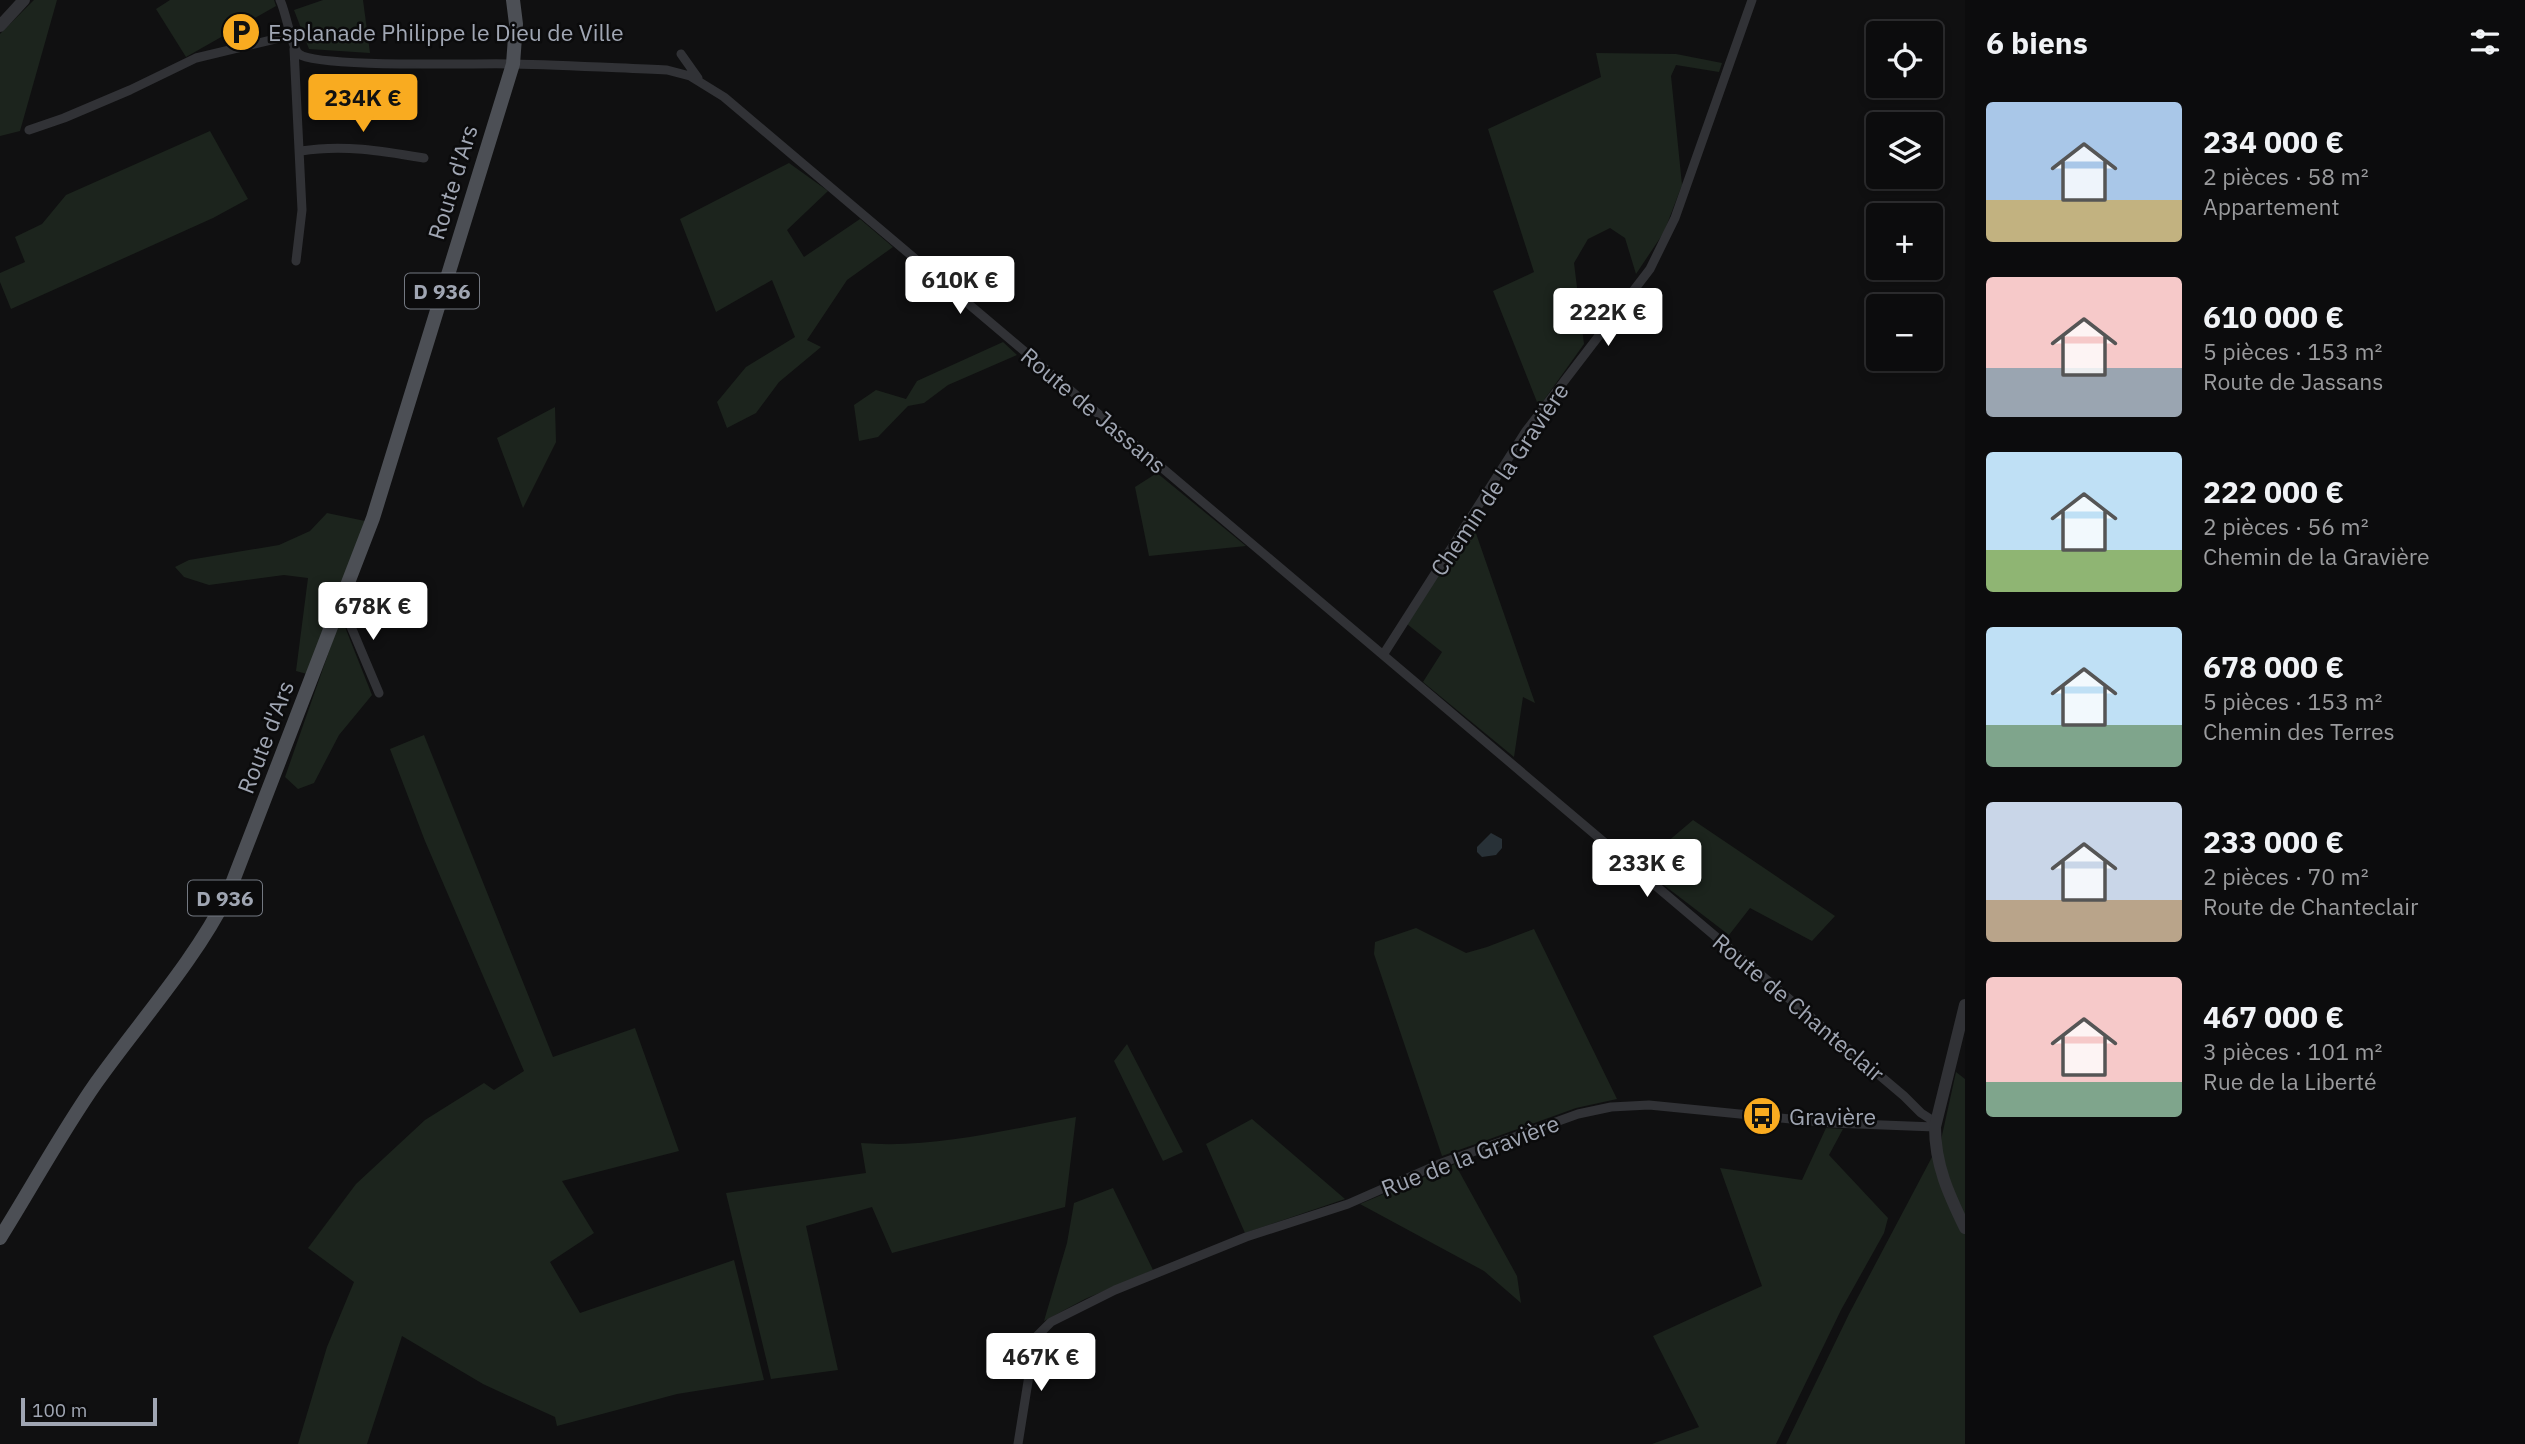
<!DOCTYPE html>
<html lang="fr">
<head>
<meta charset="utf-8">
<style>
  :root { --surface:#0c0c0d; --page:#1a1a1b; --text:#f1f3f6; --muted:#9a9b9d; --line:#2c2c2e; --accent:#f9ab20 }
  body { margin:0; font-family:"IBM Plex Sans",sans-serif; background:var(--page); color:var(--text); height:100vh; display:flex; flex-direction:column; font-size:26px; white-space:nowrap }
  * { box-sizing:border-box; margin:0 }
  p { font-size:23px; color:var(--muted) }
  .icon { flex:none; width:38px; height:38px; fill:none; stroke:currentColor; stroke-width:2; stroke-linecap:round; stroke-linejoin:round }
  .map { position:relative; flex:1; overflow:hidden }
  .details { display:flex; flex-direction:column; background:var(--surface); width:560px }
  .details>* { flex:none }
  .fabs { position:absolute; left:1866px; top:21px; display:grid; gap:14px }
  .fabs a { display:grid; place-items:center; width:77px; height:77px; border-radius:7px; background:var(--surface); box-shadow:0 4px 10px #0003,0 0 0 2px var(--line); font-size:35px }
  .scale { position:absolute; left:21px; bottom:18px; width:136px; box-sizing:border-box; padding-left:7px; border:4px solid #a0a6b3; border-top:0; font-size:19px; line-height:24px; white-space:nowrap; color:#a0a6b3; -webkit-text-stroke:5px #0b0b0c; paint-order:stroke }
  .price { position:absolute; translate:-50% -60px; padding:0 16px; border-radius:7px; background:#fff; color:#222; font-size:23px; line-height:46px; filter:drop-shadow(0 2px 4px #0008) }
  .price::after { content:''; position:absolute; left:50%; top:42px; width:21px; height:16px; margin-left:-10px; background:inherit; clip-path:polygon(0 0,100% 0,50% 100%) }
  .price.on { background:var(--accent); color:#111 }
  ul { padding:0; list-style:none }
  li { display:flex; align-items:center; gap:21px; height:175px; padding:0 21px }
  li span { display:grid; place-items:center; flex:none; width:196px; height:140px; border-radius:7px; color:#555 }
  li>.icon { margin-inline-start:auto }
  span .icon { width:84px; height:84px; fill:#fffc; stroke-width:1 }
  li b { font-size:30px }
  h2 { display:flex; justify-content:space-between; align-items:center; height:84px; padding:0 21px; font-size:30px }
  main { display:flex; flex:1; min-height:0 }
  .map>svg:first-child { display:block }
  .green { fill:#1c241d }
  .water { fill:#283137 }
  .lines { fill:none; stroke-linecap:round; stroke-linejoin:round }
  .minor { stroke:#313236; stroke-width:9 }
  .tertiary { stroke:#313236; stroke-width:12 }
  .primary { stroke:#4c4f55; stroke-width:14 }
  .labels { text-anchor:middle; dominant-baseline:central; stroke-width:5; stroke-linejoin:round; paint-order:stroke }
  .shield { fill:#0b0b0c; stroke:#737881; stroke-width:2 }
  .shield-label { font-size:21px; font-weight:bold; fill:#a0a6b3 }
  .poi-label { font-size:23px; fill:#a0a6b3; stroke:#0b0b0c; text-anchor:start }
  .street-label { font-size:23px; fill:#a0a6b3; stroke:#0b0b0c }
</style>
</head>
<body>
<main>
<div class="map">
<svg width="1965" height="1444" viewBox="0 0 1965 1444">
  <rect width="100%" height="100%" fill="#101011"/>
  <path class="green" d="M 34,0 L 57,0 L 20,131 L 0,136 L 0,34 Z
    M 170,0 L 274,0 L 276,6 L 186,57 L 156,9 Z
    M 323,0 L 363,0 L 370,53 L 309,49 L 294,10 Z
    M 1596,53 L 1676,54 L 1722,63 L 1719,72 L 1676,65 L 1671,76 L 1682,185 L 1664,232 L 1636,274 L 1625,238 L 1610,228 L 1588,239 L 1574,263 L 1584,344 L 1539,407 L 1493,291 L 1534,272 L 1488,129 L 1601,77 Z
    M 210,131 L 248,199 L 213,218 L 11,309 L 0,282 L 0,273 L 25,262 L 15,237 L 42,224 L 66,195 Z
    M 789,163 L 828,191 L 787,230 L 804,257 L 860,219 L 893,247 L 847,280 L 807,340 L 821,347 L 779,382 L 756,413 L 727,428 L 717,402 L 746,367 L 795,337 L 772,280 L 716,312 L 680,219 Z
    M 1003,342 L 1017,355 L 948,385 L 924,403 L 908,406 L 878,437 L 859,441 L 854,405 L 876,390 L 906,399 L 917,381 Z
    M 555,407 L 556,442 L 523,508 L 497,438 Z
    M 1157,473 L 1246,546 L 1149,556 L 1135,487 Z
    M 327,513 L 365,521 L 307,674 L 296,671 L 308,578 L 284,575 L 209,585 L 184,577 L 175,567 L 189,560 L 279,545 L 310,531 Z
    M 1471,519 L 1535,703 L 1523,697 L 1514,757 L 1423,682 L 1442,652 L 1407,624 Z
    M 341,617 L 372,695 L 339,735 L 314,783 L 298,789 L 285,777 Z
    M 424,735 L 553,1057 L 635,1028 L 679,1151 L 562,1181 L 594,1233 L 550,1262 L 580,1313 L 734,1260 L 764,1380 L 677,1394 L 557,1426 L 555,1417 L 483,1384 L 402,1336 L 367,1444 L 298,1444 L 327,1347 L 354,1282 L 308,1248 L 356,1184 L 425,1120 L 484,1083 L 494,1090 L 524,1071 L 425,841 L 390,749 Z
    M 1693,820 L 1835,916 L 1812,941 L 1750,908 L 1729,935 L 1639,866 Z
    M 1416,928 L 1466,953 L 1487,947 L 1534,929 L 1617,1099 L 1576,1108 L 1442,1156 L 1374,954 L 1375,942 Z
    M 1127,1044 L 1183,1152 L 1163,1161 L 1114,1061 Z
    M 1956,1072 L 1965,1079 L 1965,1444 L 1786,1444 L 1849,1314 L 1941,1140 Z
    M 1076,1117 L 1065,1207 L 892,1253 L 872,1207 L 806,1226 L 838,1370 L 771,1379 L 726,1193 L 866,1173 L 861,1143 C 933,1149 1005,1130 1076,1117 Z
    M 1252,1119 L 1345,1199 L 1245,1233 L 1206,1144 Z
    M 1826,1128 L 1843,1129 L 1829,1155 L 1888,1218 L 1884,1233 L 1841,1310 L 1776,1444 L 1652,1444 L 1699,1427 L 1653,1336 L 1762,1286 L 1720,1168 L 1802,1180 Z
    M 1455,1164 L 1517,1276 L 1521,1303 L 1484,1271 L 1360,1204 Z
    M 1113,1188 L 1153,1270 L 1085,1299 L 1044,1321 L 1067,1243 L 1074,1203 Z"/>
  <path class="water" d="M 1491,833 L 1502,839 L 1502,848 L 1496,855 L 1482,857 L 1477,852 L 1477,847 Z"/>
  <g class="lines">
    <path class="minor" d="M 280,0 C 286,12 292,49 299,54 C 317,68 479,63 512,64 C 564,65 616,68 667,70 L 690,76 L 724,97 L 1904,1096 L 1921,1113 L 1935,1122
      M 294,49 L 302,210 L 296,261
      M 681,54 L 698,78
      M 29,130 L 64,118 L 130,90 L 196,58 L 292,35
      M 301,151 C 343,144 383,151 424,158
      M 341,603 L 379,693
      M 1383,655 L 1526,431 L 1650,269 L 1675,218 L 1752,0
      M 1018,1444 L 1035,1338 L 1051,1322 L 1115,1290 L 1246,1237 L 1348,1204 L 1439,1164 L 1578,1114 L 1611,1107 L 1649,1105 L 1831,1123 L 1935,1127"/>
    <path class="tertiary" d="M 0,26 L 24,0
      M 1965,1005 L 1935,1127 C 1935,1165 1949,1195 1965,1228"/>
    <path class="primary" d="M 0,1238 C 32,1187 61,1133 96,1083 C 140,1021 194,962 228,894 L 373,518 L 513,64 L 516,24 L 513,0"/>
  </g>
  <defs>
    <symbol id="parking-disc" viewBox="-11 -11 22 22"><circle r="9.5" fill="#f9ab20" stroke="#0b0b0c"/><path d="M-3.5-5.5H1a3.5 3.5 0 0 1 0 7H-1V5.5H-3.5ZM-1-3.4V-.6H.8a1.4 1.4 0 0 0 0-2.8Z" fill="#111"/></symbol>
    <symbol id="bus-disc" viewBox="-11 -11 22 22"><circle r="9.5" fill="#f9ab20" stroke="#0b0b0c"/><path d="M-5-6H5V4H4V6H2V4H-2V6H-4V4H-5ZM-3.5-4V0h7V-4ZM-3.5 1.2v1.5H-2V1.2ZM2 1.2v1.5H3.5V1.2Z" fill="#111"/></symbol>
  </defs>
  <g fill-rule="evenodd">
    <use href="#parking-disc" x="219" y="10" width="44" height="44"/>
    <use href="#bus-disc" x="1740" y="1094" width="44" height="44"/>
  </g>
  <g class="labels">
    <g class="shield">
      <rect x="405" y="273.5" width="74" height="35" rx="5"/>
      <rect x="188" y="880.5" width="74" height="35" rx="5"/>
    </g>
    <g class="shield-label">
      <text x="442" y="291">D 936</text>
      <text x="225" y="898">D 936</text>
    </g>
    <g class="poi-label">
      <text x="268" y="32">Esplanade Philippe le Dieu de Ville</text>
      <text x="1789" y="1116">Gravière</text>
    </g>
    <g class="street-label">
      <text transform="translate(452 182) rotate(-73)">Route d'Ars</text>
      <text transform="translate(1094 410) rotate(40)">Route de Jassans</text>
      <text transform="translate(1499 479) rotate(-56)">Chemin de la Gravière</text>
      <text transform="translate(265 737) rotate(-69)">Route d'Ars</text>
      <text transform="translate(1799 1007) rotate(40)">Route de Chanteclair</text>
      <text transform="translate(1470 1155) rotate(-21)">Rue de la Gravière</text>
    </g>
  </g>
</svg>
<div class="fabs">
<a><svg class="icon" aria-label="locate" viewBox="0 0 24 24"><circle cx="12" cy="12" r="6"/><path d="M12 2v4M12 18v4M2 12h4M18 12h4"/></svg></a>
<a><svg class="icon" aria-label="layers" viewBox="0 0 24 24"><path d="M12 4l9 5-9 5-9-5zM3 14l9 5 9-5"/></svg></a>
<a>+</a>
<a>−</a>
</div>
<div class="scale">100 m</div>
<b class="price on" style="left:363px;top:134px">234K €</b>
<b class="price" style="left:960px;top:316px">610K €</b>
<b class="price" style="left:1608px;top:348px">222K €</b>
<b class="price" style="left:373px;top:642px">678K €</b>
<b class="price" style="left:1647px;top:899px">233K €</b>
<b class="price" style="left:1041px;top:1393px">467K €</b>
</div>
<section class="details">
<h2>6 biens<svg class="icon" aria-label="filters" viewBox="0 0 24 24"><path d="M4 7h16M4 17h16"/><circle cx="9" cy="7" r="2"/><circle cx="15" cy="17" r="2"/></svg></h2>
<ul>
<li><span style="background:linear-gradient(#a9c7e8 70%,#c2b280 0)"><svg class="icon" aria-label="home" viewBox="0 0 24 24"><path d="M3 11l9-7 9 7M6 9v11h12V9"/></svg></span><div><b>234 000 €</b><p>2 pièces · 58 m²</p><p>Appartement</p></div></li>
<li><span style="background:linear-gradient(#f6c9c9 65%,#9aa5b1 0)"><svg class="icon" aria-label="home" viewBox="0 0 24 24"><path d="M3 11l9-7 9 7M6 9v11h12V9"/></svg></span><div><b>610 000 €</b><p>5 pièces · 153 m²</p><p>Route de Jassans</p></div></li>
<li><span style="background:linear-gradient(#bfe0f5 70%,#8fb573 0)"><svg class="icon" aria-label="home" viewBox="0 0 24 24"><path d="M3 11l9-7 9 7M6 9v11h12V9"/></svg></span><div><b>222 000 €</b><p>2 pièces · 56 m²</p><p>Chemin de la Gravière</p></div></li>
<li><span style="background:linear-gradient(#bfe0f5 70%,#7fa58c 0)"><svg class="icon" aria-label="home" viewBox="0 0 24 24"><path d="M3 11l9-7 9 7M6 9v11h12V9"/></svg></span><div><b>678 000 €</b><p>5 pièces · 153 m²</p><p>Chemin des Terres</p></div></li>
<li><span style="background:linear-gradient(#c9d6e8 70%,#b9a48a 0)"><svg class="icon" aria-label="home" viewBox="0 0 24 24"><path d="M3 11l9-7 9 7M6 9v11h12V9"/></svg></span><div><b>233 000 €</b><p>2 pièces · 70 m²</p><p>Route de Chanteclair</p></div></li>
<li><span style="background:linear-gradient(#f6c9c9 75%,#7fa58c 0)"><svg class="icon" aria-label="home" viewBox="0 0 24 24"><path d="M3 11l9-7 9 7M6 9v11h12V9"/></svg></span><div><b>467 000 €</b><p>3 pièces · 101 m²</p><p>Rue de la Liberté</p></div></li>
</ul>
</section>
</main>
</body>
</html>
